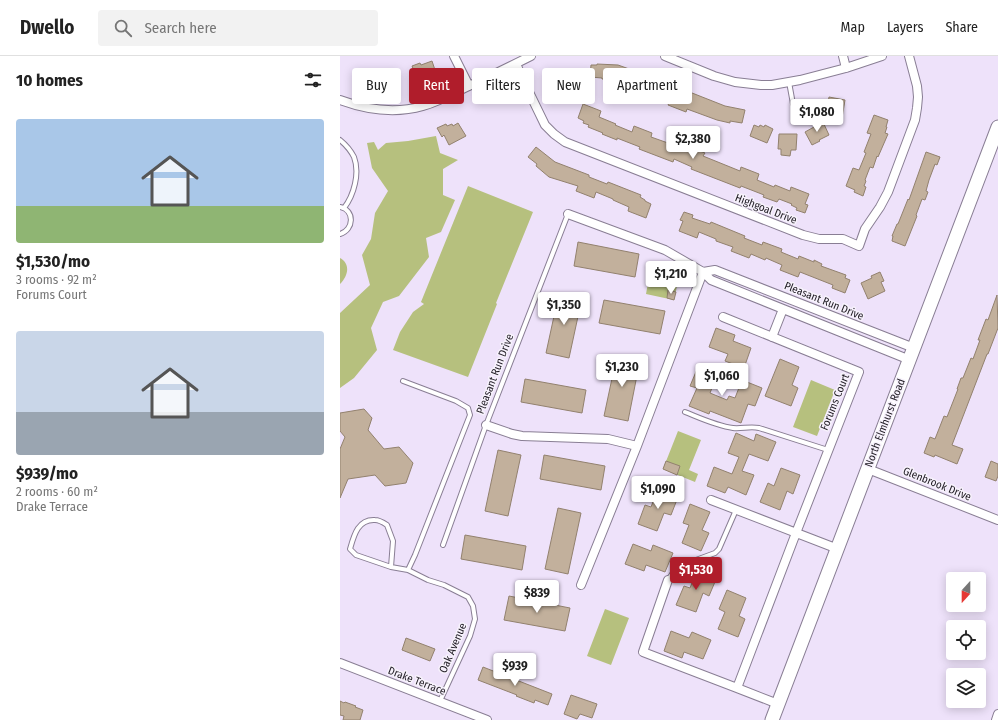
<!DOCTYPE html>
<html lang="en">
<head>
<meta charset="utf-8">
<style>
  :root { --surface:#fff; --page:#f2f2f2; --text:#222; --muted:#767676; --line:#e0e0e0; --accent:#b01d2b }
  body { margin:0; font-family:"Fira Sans Condensed",sans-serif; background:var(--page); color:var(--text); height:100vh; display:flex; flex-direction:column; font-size:15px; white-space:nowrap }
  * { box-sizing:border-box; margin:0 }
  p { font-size:13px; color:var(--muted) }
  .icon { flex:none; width:22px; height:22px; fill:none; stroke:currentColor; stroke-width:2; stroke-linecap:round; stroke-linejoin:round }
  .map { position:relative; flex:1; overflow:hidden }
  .details { display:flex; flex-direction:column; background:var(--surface); width:340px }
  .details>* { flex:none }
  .top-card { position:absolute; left:12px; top:12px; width:380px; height:36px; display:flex; gap:8px }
  .needle { width:26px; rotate:201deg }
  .fabs { position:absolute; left:606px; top:516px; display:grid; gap:8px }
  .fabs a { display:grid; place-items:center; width:40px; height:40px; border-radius:4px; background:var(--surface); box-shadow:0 2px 10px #0003; font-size:20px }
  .price { position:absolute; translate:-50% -34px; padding:0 9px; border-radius:4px; background:#fff; color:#222; font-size:13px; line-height:26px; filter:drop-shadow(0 1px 2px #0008) }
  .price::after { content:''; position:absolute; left:50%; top:24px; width:12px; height:9px; margin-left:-6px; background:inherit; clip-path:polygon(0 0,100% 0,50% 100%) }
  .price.on { background:var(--accent); color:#fff }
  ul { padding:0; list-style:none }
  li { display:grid; align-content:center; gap:8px; height:212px; padding:0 16px }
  li span { display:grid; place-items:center; height:124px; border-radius:4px; color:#555 }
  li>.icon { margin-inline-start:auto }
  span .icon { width:72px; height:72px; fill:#fffc; stroke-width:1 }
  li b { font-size:17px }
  h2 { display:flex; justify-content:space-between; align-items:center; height:48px; padding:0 16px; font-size:17px }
  .chip { padding:0 14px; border-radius:4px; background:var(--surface); box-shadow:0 2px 10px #0003; font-size:14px; line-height:36px }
  .chip.on { background:var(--accent); color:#fff }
  header { display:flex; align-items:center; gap:24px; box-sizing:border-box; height:56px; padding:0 20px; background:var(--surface); border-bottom:1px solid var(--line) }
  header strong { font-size:19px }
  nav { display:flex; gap:22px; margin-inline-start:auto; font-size:14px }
  .search { width:280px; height:36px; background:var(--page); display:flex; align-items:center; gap:10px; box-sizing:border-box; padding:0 14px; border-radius:4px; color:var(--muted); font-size:15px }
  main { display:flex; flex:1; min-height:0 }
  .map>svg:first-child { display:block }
  .green { fill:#b6c07e }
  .building { fill:#c2b09c; stroke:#92816e }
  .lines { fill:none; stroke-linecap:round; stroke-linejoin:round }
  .lane-casing { stroke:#897e94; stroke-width:6 }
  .street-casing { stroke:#897e94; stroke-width:10 }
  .primary-casing { stroke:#897e94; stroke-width:15 }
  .lane { stroke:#fff; stroke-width:4 }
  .street { stroke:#fff; stroke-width:8 }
  .primary { stroke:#fff; stroke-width:13 }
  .labels { text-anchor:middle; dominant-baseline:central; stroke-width:3; stroke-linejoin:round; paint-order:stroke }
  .street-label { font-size:11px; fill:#1f1b23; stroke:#f7f2fc }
</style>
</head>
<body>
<header>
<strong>Dwello</strong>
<div class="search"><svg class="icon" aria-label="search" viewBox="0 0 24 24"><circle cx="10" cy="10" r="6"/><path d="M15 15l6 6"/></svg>Search here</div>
<nav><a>Map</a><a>Layers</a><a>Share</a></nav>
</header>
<main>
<section class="details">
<h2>10 homes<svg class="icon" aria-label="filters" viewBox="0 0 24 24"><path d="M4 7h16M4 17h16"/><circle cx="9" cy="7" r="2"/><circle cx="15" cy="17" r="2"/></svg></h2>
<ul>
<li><span style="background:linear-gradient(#a9c7e8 70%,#8fb573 0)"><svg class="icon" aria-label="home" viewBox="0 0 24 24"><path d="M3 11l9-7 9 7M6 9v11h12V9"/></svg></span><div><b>$1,530/mo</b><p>3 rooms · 92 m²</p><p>Forums Court</p></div></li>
<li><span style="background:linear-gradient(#c9d6e8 65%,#9aa5b1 0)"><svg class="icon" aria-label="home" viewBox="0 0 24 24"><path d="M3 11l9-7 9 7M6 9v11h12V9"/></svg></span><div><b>$939/mo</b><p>2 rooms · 60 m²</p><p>Drake Terrace</p></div></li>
</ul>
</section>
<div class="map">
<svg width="658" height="664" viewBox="0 0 658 664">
  <rect width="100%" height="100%" fill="#eee2fa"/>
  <path class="green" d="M 96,80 L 100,97 L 118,104 L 103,113 L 103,139 L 115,144 L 101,176 L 86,182 L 89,201 L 59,240 L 43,246 L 31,272 L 37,294 L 14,322 L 0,332 L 0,257 L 30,229 L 22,199 L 31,183 L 35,157 L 48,135 L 32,112 L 27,87 L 34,86 L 38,94 L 46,87 L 68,85 Z
    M 128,130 L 193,156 L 156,247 L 157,248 L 128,321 L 53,294 L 60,276 L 73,256 L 84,248 L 81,246 Z
    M 0,202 C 11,208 8,220 0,228 Z
    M 312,205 L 340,216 L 334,244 L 306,238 Z
    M 471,324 L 495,334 L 477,380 L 453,371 Z
    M 338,375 L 361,384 L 349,414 L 358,418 L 355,426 L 323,413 Z
    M 265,553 L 289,562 L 271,609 L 247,600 Z"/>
  <path class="building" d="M 92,5 L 96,17 L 78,25 L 72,10 L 80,7 L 81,9 Z
    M 257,8 L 278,9 L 292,14 L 291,16 L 297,18 L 296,20 L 309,25 L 311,21 L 330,28 L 329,31 L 346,37 L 347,35 L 385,50 L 405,54 L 402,67 L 390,65 L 390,67 L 377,64 L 347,53 L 346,56 L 328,49 L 331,43 L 315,37 L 314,38 L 298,32 L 297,37 L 279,30 L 281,24 L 262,23 L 262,22 L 250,21 L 251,9 L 257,9 Z
    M 489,41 L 505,44 L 502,62 L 486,59 Z
    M 243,48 L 261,55 L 259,61 L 276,68 L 275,69 L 292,76 L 294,70 L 312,77 L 311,81 L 328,87 L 327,89 L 345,95 L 347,90 L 365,97 L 363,100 L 400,115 L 401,111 L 419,118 L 417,124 L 434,131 L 435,129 L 450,135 L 451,131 L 469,138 L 465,148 L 468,149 L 465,157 L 456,154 L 457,152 L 451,149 L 452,148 L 439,143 L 437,146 L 423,141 L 424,139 L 419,137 L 401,130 L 400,132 L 351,113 L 352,111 L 334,103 L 333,106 L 299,93 L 300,91 L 282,84 L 277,82 L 277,84 L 262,78 L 263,77 L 248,71 L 249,69 L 243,67 L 244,65 L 238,62 Z
    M 534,59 L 548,64 L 546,71 L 547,71 L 545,77 L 548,78 L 538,101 L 537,100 L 533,112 L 530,111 L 525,124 L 526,125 L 524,130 L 526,131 L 523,140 L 514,136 L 515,134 L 506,130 L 513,112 L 519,114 L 526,97 L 524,96 L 531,78 L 527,77 Z
    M 483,66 L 489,79 L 479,84 L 480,85 L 472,89 L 465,76 Z
    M 118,67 L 126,80 L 109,89 L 104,79 L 102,81 L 97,72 L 106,68 L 107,70 L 112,68 L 113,70 Z
    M 414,69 L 419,71 L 420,69 L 424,71 L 425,69 L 433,73 L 427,87 L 410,80 Z
    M 439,78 L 457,78 L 456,94 L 451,94 L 450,100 L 441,99 L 441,93 L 438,93 Z
    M 196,91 L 215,106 L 249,119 L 249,121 L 267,128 L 268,126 L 301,139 L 300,141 L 305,144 L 305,145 L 311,148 L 306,162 L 288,155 L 289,151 L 273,144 L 273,143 L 256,136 L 254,142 L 236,135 L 238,130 L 209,121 L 196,110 L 197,108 L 188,101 Z
    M 586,96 L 600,101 L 597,109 L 595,108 L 589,124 L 586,135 L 588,136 L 585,144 L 582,143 L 576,159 L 577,160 L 565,190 L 552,185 L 553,180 L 552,180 L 557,168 L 558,168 L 568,143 L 569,144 Z
    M 344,156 L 353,159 L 352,162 L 370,168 L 371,166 L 405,180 L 404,182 L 422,189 L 423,186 L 442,193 L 441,196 L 458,203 L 459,200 L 474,206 L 474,204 L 482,208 L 481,210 L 506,219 L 505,222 L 510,224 L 505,237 L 492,232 L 493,229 L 460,216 L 458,221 L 440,214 L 442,209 L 426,202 L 425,204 L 411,198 L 409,202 L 391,195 L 393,191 L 376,185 L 376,183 L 359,176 L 357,182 L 339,175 L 343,165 L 340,164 Z
    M 238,186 L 299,198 L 295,221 L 234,210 Z
    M 540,216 L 544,225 L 541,226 L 545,235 L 528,243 L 521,227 L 532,222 L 531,220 Z
    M 328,234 L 336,236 L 334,244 L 327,242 Z
    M 219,237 L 242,242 L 229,302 L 206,297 Z
    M 657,239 L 658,272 L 648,298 L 647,298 L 612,389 L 623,393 L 617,408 L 595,399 L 594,401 L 584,397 L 590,381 L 595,383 L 604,360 L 607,361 L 618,333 L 617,333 L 621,322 L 623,322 L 631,302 L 633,303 L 640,284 L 638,284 L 646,263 L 648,264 Z
    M 264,244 L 325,255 L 320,278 L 259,267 Z
    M 376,272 L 395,279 L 393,285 L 411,292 L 404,312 L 385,305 L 388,298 L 369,291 Z
    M 277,299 L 300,304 L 288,365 L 264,360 Z
    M 440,303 L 459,311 L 452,329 L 458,332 L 451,350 L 425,340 Z
    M 358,311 L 377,319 L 370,337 L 387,344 L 389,340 L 395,342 L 402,324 L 422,332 L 415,350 L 408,348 L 401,367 L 370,355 L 369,358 L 349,350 L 357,332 L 350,330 Z
    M 185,323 L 246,334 L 242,357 L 181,346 Z
    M 24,353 L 32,362 L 28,374 L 44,393 L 59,391 L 73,407 L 66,427 L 45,430 L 35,419 L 8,423 L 0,442 L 0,393 L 5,381 L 0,375 L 0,357 Z
    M 396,377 L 414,385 L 416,378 L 436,386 L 428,405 L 409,398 L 402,415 L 414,419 L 406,439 L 388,431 L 385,437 L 367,430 L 374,411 L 392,418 L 399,401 L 388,397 Z
    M 158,394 L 181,399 L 168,460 L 145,455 Z
    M 204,399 L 265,410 L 261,434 L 200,423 Z
    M 326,405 L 340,410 L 337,419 L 323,413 Z
    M 651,405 L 658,408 L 658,420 L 656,425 L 645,421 Z
    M 441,412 L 460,419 L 453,438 L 447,435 L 440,454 L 420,446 L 428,427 L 434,430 Z
    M 318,433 L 338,441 L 331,459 L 324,457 L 317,475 L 298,468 L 305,449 L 311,451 Z
    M 350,448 L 370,456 L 362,474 L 369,477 L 361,495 L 342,487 L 349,469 L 343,467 Z
    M 218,452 L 241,457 L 228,518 L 205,513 Z
    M 125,479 L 186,490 L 182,514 L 121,503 Z
    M 293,488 L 311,495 L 313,489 L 333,497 L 325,516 L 306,509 L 304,515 L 285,508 Z
    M 357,514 L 377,521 L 369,540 L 363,537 L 356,556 L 336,549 L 344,530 L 350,532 Z
    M 387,534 L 406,542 L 399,560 L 405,563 L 398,581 L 378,573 L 385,556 L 379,553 Z
    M 169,540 L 230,552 L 225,575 L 164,564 Z
    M 331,575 L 349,582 L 352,576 L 371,584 L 363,603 L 344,596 L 342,602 L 324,595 Z
    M 66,582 L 95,593 L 90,605 L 62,594 Z
    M 143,611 L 212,638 L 208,649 L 195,644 L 194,647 L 176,640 L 177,639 L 138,624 Z
    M 231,639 L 257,648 L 252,662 L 240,658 L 237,663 L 224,658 Z
    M 0,645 L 4,647 L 5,646 L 16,650 L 15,651 L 23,654 L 20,664 L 3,664 L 4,660 L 0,659 Z"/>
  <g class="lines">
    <defs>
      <path id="lane" d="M 449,26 L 453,48
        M 0,84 C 5,88 11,95 14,101 C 20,117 14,139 4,152
        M 0,151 C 15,154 14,174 0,178
        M 63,325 L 116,345 L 128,352 L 130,359 L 75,499 L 68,514
        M 345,356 C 360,362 377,370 393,372 C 402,373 410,370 419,372 L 488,394
        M 103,489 L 146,369 L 228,158
        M 51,511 L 16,499 L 10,493 C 14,479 18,463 35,464 C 39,464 44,467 47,469 L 53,485 L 51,511 L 68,514 L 88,524 L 104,529 L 128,541 L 133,550 L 135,563 L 130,580 L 100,645
        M 328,524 L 337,511 L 375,497 L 379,493 L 396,454"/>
      <path id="street" d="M 114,0 L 129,30
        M 325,0 L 374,20 L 395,26 L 421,29 L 432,29 L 460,24 L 506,12 L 542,0
        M 503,0 L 506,12
        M 176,8 L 188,34 L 205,69 L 214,78 L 225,86 L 463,179 L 479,183 L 503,183 L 519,190 L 525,173 L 540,151 L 548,136 L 575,64 L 577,52 L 578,41 L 577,30 L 569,0
        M 0,44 C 27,54 55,58 83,50 C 100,45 116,36 131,29 C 151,20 171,10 191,0
        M 228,158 L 325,194 L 363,216 L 371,224 L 570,304
        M 363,216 L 375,214 L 574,292
        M 432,281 L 443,253
        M 146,369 L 172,378 L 182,380 L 268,383 L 297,390
        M 528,413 L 658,464
        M 371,444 L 498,493
        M 328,524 L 303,596 L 397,632 L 456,477 L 519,316 L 383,261
        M 241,529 L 297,390 L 363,216
        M 0,607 L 147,664
        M 397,632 L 438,648
        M 656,664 L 658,658"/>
      <path id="primary" d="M 432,664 L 658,71"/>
    </defs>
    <use href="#lane" class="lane-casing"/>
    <use href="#street" class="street-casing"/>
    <use href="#primary" class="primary-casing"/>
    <use href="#lane" class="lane"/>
    <use href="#street" class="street"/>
    <use href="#primary" class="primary"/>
  </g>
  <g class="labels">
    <g class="street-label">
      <text transform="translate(426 153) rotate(21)">Highgoal Drive</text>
      <text transform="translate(484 245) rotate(22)">Pleasant Run Drive</text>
      <text transform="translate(155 318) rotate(-69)">Pleasant Run Drive</text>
      <text transform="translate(495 346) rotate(-68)">Forums Court</text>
      <text transform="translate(545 367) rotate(-69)">North Elmhurst Road</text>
      <text transform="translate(597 428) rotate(22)">Glenbrook Drive</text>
      <text transform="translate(113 592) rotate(-67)">Oak Avenue</text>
      <text transform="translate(77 625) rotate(21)">Drake Terrace</text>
    </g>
  </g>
</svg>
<div class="fabs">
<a><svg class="needle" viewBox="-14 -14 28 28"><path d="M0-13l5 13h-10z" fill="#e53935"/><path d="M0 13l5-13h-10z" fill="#767676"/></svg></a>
<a><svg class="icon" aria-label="locate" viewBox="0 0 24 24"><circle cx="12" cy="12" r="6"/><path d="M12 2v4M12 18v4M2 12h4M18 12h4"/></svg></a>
<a><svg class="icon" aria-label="layers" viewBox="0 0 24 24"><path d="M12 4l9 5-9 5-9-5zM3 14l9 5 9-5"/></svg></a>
</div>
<b class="price" style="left:477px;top:77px">$1,080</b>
<b class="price" style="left:353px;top:104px">$2,380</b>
<b class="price" style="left:331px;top:239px">$1,210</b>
<b class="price" style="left:224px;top:270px">$1,350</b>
<b class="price" style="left:282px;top:332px">$1,230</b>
<b class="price" style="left:382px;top:341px">$1,060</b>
<b class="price" style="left:318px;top:454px">$1,090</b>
<b class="price on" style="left:356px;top:535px">$1,530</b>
<b class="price" style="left:197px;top:558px">$839</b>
<b class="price" style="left:175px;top:631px">$939</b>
<div class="top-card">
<a class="chip">Buy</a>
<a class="chip on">Rent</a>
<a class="chip">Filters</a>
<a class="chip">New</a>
<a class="chip">Apartment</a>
</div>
</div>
</main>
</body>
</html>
